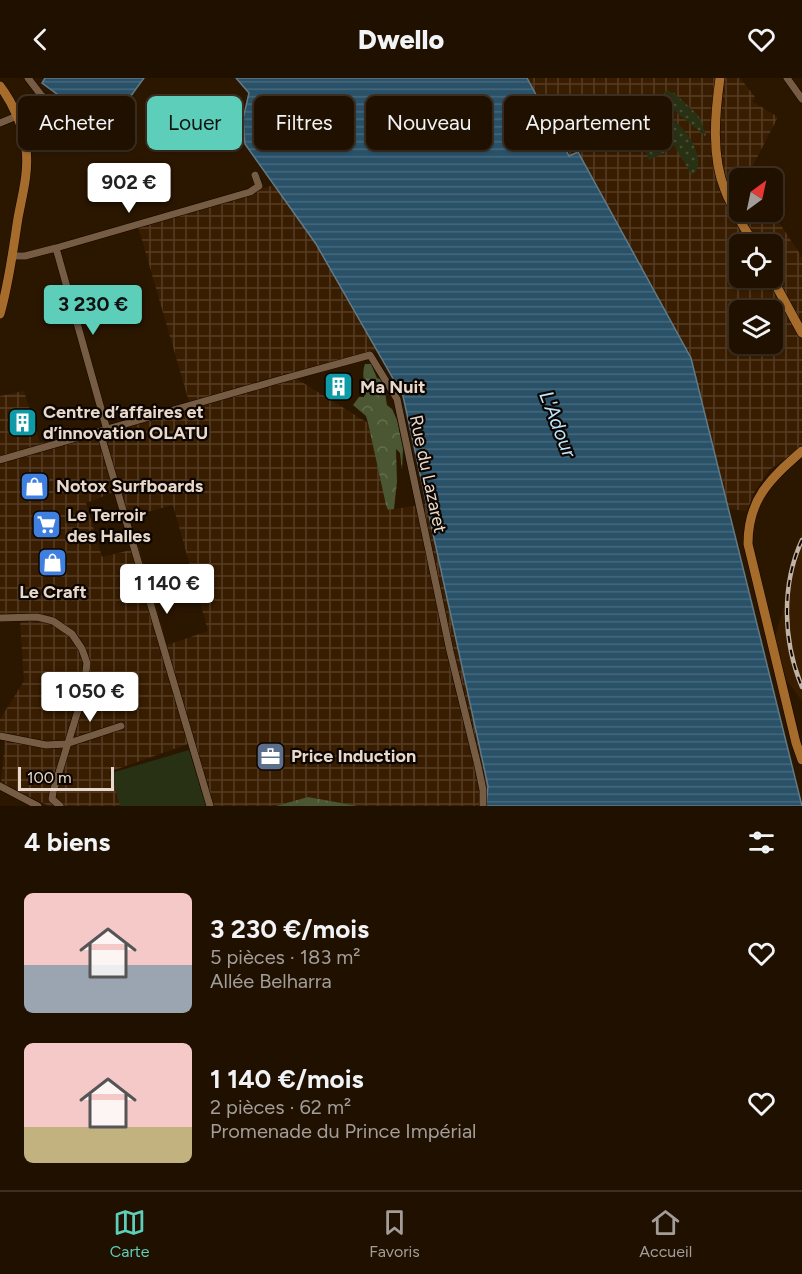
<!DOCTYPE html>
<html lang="fr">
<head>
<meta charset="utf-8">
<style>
  :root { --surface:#201000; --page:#28190a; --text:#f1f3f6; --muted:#a29d99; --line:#3d3022; --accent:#5dceb9 }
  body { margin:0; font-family:Figtree,sans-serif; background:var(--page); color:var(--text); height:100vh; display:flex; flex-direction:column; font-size:22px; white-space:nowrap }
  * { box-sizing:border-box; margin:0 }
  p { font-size:20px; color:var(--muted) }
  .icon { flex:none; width:33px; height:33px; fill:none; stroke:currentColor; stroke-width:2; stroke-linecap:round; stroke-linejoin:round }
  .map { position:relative; height:728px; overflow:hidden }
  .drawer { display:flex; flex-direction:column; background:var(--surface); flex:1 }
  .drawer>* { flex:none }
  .banner { position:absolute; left:18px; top:18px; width:766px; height:54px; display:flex; gap:12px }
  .needle { width:39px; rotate:33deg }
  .controls { position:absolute; left:729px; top:90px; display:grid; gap:12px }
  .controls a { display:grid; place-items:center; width:54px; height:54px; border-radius:9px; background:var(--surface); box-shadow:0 2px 4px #0004,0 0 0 2px var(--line); font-size:30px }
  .scale { position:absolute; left:18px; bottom:15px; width:96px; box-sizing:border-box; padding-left:6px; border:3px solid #e8d9cc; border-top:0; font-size:16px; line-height:21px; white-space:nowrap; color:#e8d9cc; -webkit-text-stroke:4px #0c0500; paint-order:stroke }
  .price { position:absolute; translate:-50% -51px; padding:0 14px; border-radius:6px; background:#fff; color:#222; font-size:20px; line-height:39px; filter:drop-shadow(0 2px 3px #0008) }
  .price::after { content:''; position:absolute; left:50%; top:36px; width:18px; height:14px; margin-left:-9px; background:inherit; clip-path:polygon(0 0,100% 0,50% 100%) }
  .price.selected { background:var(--accent); color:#111 }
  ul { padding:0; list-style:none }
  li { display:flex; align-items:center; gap:18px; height:150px; padding:0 24px }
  li span { display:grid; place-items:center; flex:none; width:168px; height:120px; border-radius:9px; color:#555 }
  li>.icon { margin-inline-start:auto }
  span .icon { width:72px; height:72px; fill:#fffc; stroke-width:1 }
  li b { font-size:26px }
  h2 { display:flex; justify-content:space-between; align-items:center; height:72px; padding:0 24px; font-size:26px }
  .chip { padding:0 21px; border-radius:9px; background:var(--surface); box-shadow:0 2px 4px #0004,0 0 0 2px var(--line); font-size:21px; line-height:54px }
  .chip.selected { background:var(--accent); color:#111 }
  header { display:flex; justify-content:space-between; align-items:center; height:78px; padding:0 24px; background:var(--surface); font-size:27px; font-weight:800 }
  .tab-bar { display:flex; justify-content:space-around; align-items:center; height:84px; border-top:2px solid var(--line); background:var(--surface); font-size:16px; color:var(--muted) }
  .tab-bar a { display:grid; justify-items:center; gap:3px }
  .tab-bar .selected { color:var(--accent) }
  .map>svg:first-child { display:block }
  .built { fill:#381d00 }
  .industrial { fill:url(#industrial-grid); fill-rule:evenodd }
  .grass { fill:url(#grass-dots) }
  .forest { fill:url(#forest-crowns) }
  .green { fill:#283113 }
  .water { fill:url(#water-rules); stroke:#627a86; stroke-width:1.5 }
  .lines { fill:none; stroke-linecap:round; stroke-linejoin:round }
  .minor-casing { stroke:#120200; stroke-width:8 }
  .major-casing { stroke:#120200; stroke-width:10 }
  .minor { stroke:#755c43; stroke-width:7 }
  .major { stroke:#a56c2c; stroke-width:9 }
  .rail-casing { stroke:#c3b3a4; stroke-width:4.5 }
  .rail { stroke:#0c0500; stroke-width:2; stroke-dasharray:7; stroke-linecap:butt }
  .labels { text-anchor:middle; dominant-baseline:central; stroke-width:4.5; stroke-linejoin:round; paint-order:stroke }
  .poi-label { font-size:18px; font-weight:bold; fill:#e8d9cc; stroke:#0c0500; text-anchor:start }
  .street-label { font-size:18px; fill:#e8d9cc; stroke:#0c0500 }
  .water-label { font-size:20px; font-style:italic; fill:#bee5fe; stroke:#0c0500 }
</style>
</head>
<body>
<header><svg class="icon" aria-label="back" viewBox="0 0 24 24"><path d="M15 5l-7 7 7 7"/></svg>Dwello<svg class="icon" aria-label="heart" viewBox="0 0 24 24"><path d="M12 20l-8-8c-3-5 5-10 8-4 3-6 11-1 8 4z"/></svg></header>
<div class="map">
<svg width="802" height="728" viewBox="0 0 802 728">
  <defs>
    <pattern id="industrial-grid" width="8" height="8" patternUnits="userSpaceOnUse" patternTransform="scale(1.5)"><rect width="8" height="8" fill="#381d00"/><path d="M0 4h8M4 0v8" fill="none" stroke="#553d24"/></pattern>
    <pattern id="grass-dots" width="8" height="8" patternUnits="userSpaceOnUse" patternTransform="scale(1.5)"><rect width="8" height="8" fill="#283113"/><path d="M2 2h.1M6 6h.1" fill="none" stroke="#474e34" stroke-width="1.8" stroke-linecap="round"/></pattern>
    <pattern id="forest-crowns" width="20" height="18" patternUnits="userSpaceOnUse" patternTransform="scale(1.5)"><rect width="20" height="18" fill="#4a5732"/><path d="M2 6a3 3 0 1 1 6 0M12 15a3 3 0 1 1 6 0" fill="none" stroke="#646f4e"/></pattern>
    <pattern id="water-rules" width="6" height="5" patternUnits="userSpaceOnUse" patternTransform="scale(1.5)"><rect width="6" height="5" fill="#295168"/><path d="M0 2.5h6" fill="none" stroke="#48697c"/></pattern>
  </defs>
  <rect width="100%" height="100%" fill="#2b1600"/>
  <path class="built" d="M 802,453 L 802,623 L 782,596 L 774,562 L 783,532 L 790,487 Z"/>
  <path class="industrial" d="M 527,0 L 740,0 L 755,19 L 753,24 L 778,39 L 748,97 L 750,100 L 740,100 L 740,134 L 772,134 L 802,179 L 802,369 L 769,392 L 754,415 L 747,433 L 728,431 L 690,280 L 578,75 L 569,79 ZM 740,166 L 772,166 L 772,200 L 740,200 ZM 740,232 L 772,232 L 772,266 L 740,266 Z
    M 274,107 L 316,166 L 377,272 L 292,298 L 368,345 L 388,432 L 426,426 L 488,708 L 486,728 L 358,728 L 309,719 L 276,728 L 211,728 L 188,666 L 109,694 L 123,728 L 49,728 L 1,706 L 5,661 L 0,658 L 0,641 L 24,603 L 20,542 L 0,540 L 0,318 L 24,313 L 40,365 L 115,346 L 189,324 L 137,145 ZM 120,412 L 129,439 L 173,427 L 208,553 L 167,567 L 139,470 L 102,479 L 86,425 Z"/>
  <path class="grass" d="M 667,12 L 672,15 L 673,14 L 698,37 L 706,56 L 705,58 L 671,30 L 661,27 L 657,23 Z
    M 638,22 L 646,34 L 640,41 L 633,44 L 626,30 Z
    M 655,34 C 677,33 713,83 692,97 L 669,59 L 648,52 L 646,44 Z
    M 656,60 L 663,63 L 670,72 L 649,82 L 643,67 Z"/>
  <path class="forest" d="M 365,286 L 371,286 L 377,300 L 383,302 L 387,327 L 392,331 L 397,342 L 403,371 L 402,392 L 400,375 L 396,371 L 397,404 L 394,431 L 388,432 L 386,427 L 368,345 L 366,338 L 353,327 L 359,319 L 364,319 C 368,307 360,301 365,286 Z
    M 308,719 L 358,728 L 276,728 Z"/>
  <path class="green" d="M 189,672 L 206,728 L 120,728 L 111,695 Z"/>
  <path class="water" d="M 45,0 L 144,0 L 106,52 L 42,5 Z
    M 236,0 L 527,0 L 569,78 L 578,74 L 691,280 L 802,728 L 486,728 L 488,708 L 403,318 L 316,166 L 245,66 L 243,41 L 249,15 Z"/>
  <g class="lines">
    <defs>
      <path id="minor" d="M 28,0 L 41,17 L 101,62
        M 787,0 L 802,21
        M 0,45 L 17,38
        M 56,170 L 107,352
        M 12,178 L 25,178 L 56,170 L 250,114 L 259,108 L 255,97
        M 100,354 L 210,728
        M 0,382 L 275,303 L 370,277 L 397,321 L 450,573 L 478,688 L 483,712 L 483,727
        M 0,540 L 37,539 L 53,543 L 72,556 L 82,571 L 87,585 L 83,616 L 53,714 L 52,721 L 60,728
        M 0,658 L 46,667 L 66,666 L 121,648
        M 0,708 L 38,728"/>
      <path id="major" d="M 720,0 C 715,35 711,78 725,112 C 732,131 744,149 754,166
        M 0,8 C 13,25 24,50 26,71 C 29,94 22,118 18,140 C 13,172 9,205 0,236
        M 772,200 L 802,255
        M 802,373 C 770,401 748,421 748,466 L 796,665 L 802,682"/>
    </defs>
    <use href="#minor" class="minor-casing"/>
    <use href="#major" class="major-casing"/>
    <use href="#minor" class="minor"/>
    <use href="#major" class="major"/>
    <defs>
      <path id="rail" d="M 802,462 C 781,507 783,564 802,609"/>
    </defs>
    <use href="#rail" class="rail-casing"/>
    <use href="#rail" class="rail"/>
  </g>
  <defs>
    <symbol id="building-square" viewBox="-11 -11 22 22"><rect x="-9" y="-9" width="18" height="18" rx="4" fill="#0f9aa8" stroke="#0c0500"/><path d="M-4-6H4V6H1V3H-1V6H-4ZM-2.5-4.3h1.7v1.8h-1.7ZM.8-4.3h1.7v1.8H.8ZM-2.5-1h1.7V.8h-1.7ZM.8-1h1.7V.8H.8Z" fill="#fff"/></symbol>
    <symbol id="shop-square" viewBox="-11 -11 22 22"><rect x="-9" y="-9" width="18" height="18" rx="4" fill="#3f7fe0" stroke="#0c0500"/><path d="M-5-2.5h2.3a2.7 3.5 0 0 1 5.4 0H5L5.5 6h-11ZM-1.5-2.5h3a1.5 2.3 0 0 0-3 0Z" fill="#fff"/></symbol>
    <symbol id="supermarket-square" viewBox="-11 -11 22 22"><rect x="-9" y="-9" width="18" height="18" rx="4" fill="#3f7fe0" stroke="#0c0500"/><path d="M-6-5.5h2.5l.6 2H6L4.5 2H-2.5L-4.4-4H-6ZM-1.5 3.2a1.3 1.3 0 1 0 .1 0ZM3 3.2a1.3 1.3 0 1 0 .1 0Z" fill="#fff"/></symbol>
    <symbol id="office-square" viewBox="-11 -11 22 22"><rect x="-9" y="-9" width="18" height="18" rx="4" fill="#5c6f8a" stroke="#0c0500"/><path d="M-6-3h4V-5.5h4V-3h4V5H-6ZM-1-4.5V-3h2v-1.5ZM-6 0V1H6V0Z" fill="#fff"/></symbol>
  </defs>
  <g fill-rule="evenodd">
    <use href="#building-square" x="322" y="292" width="33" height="33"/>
    <use href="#building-square" x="6" y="328" width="33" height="33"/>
    <use href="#shop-square" x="18" y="392" width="33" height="33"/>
    <use href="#supermarket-square" x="30" y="430" width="33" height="33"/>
    <use href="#shop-square" x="36" y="468" width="33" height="33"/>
    <use href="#office-square" x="254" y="662" width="33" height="33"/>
  </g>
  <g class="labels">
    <g class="poi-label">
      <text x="360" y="309">Ma Nuit</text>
      <text x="43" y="334">Centre d’affaires et<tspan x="43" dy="21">d’innovation OLATU</tspan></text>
      <text x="56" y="408">Notox Surfboards</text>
      <text x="67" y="437">Le Terroir<tspan x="67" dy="21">des Halles</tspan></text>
      <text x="53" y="514" text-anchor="middle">Le Craft</text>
      <text x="291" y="678">Price Induction</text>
    </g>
    <g class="street-label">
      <text transform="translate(428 396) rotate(78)">Rue du Lazaret</text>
    </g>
    <g class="water-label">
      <text transform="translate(558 346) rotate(69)">L'Adour</text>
    </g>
  </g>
</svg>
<div class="controls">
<a><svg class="needle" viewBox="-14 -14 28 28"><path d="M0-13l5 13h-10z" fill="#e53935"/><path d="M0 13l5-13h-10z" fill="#a29d99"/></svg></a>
<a><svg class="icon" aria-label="locate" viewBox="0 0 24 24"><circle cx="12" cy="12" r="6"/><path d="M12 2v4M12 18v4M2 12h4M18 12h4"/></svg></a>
<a><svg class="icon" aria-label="layers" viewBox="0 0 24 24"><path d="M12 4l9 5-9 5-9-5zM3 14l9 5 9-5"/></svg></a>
</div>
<div class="scale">100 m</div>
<b class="price" style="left:129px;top:136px">902 €</b>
<b class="price selected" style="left:93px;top:258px">3 230 €</b>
<b class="price" style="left:167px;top:537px">1 140 €</b>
<b class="price" style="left:90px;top:645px">1 050 €</b>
<div class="banner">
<a class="chip">Acheter</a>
<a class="chip selected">Louer</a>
<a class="chip">Filtres</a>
<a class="chip">Nouveau</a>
<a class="chip">Appartement</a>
</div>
</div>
<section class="drawer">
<h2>4 biens<svg class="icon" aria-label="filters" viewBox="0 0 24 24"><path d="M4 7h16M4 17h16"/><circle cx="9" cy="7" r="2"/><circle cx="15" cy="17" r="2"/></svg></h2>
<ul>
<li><span style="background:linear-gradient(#f6c9c9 60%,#9aa5b1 0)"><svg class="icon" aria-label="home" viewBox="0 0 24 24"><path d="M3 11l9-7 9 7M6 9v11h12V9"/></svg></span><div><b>3 230 €/mois</b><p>5 pièces · 183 m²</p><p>Allée Belharra</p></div><svg class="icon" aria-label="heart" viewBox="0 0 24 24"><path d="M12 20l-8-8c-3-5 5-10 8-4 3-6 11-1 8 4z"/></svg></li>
<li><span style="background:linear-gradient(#f6c9c9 70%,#c2b280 0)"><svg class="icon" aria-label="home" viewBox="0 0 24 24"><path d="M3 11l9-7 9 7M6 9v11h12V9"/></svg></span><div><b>1 140 €/mois</b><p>2 pièces · 62 m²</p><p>Promenade du Prince Impérial</p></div><svg class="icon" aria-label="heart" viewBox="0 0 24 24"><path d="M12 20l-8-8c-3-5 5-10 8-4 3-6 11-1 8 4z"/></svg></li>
</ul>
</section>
<nav class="tab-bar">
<a class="selected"><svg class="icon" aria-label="map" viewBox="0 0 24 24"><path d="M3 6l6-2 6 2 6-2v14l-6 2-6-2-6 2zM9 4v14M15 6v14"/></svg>Carte</a>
<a><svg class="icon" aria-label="saved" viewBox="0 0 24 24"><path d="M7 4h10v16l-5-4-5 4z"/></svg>Favoris</a>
<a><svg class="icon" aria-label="home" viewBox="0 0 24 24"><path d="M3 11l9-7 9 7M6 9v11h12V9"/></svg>Accueil</a>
</nav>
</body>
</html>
